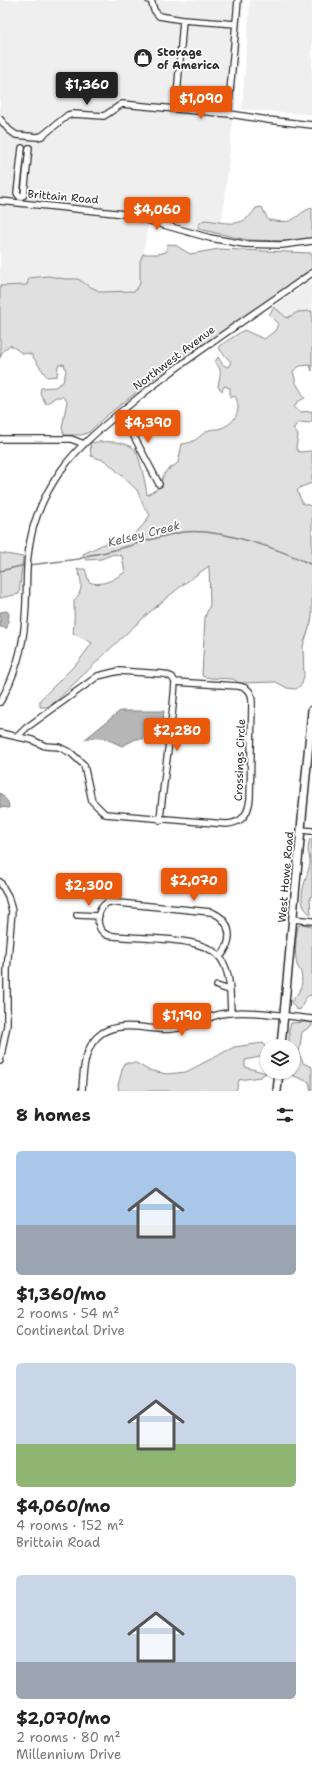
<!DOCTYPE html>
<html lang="en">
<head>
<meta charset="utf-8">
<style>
  :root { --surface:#fff; --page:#f2f2f2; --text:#222; --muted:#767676; --accent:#ea580c }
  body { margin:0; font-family:"Shantell Sans",sans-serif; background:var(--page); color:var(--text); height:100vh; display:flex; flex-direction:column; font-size:15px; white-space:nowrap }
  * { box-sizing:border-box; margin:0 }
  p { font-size:13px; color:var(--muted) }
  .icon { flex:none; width:22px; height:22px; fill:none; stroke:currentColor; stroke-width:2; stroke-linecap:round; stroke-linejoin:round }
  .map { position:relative; height:1091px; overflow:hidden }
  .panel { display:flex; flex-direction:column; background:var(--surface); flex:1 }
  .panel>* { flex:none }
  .controls { position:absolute; left:260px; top:1039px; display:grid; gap:8px }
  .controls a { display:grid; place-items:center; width:40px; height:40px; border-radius:50%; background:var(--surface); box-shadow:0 1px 3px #0004; font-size:20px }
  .price { position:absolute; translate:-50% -34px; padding:0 9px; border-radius:4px; background:var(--accent); color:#fff; font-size:13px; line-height:26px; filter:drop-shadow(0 1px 2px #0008) }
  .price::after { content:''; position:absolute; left:50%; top:24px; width:12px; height:9px; margin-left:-6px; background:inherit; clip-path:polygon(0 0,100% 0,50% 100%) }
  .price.on { background:#222; color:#fff }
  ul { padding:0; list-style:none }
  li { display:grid; align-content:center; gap:8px; height:212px; padding:0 16px }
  li span { display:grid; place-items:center; height:124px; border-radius:6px; color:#555 }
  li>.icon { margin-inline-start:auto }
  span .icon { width:72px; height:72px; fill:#fffc; stroke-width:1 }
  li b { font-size:17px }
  h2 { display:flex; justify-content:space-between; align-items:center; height:48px; padding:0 16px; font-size:17px }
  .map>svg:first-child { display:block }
  .built { fill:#efefef }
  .green { fill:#e0e0e0; stroke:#868686 }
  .water { fill:#b6b6b6; stroke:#7e7e7e }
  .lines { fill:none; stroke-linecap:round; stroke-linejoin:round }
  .stream { stroke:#7e7e7e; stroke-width:1.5 }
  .minor-casing { stroke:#2b2b2b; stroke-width:8 }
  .major-casing { stroke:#2b2b2b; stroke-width:10 }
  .minor { stroke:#fff; stroke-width:5.5 }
  .major { stroke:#fff; stroke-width:7 }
  .labels { text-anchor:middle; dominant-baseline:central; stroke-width:3.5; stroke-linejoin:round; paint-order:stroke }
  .poi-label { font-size:11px; font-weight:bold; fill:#2b2b2b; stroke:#fff; text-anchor:start }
  .street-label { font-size:11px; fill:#2b2b2b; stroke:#fff }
  .water-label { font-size:12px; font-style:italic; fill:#5c5c5c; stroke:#fff }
</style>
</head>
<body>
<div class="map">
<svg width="312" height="1091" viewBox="0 0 312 1091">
  <rect width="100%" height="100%" fill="#fff"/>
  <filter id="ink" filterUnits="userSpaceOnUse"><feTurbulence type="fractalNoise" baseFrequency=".025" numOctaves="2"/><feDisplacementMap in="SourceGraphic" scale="8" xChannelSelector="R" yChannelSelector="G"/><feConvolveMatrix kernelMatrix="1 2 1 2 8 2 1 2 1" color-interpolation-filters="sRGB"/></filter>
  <g filter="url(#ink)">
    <path class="built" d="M 0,0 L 244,0 L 227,178 L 222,220 L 217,239 L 149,220 L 143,254 L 140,261 L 140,284 L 135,291 L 101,292 L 87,285 L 78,279 L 65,279 L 48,276 L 29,278 L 27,285 L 0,286 Z
      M 250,0 L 312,0 L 312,115 L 242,109 Z
      M 312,279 L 312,311 L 298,312 L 287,319 L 274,307 Z"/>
    <path class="green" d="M 262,207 L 268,220 C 275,221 286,223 292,220 C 298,217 305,209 312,208 L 312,238 L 288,241 L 247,240 L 199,229 L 198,226 L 202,221 L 206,220 C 228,223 243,229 256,208 Z
      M 168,244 L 175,245 L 190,254 L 219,249 L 311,253 L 312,268 L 282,291 L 157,376 L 105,417 L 89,432 L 82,435 L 64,435 L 62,428 L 67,401 L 63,397 L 56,397 L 46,404 L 40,393 L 41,388 L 55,387 L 63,382 L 66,371 L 64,364 L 58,365 L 57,376 L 47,377 L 31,354 L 22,353 L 10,345 L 2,352 L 0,358 L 0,286 L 27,285 L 29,278 L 48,276 L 65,279 L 78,279 L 87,285 L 101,292 L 135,291 L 140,284 L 140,261 L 143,254 L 158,254 L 166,252 Z
      M 274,307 L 287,318 L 298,312 L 312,311 L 312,371 L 310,365 L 300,366 L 293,371 L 296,383 L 305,398 L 297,402 L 294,408 L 301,412 L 312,411 L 312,421 L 310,423 L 300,422 L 293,428 L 298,435 L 296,448 L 299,452 L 312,451 L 312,483 L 301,487 L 297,491 L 303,504 L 312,506 L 312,615 L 311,622 L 303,646 L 304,676 L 302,684 L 296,689 L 287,688 L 276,682 L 239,683 L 233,679 L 210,678 L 202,676 L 205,617 L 210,605 L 209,566 C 152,604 105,655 55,702 L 47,707 L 40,707 L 40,700 L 79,661 L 92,643 L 73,633 C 75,621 74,611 74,600 C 84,591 82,580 77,569 L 85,569 L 89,582 C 102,587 115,579 125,572 L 122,556 L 114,554 L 101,559 L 86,560 L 83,554 L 108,542 L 128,541 L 144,524 L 150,515 L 144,507 L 137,490 L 106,461 L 91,456 L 90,443 C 100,441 128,440 135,450 C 140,457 146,486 147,495 L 157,489 L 166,471 L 178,463 L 182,444 C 196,443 198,436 209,430 C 212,429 215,429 218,429 C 234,425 243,411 235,396 L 230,398 L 230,388 L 224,386 L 222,391 L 218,387 C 219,376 224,371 215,362 L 218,357 L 223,365 L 228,367 L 231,362 L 220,350 L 219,346 L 244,330 L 264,339 L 275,331 L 278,324 L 269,315 Z
      M 0,553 L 23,557 L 19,594 L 0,598 Z
      M 312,838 L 312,896 L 310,897 L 311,915 C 293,902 307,881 310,863 C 310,858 309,855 308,851 C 308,847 309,842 310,839 Z
      M 302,924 L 312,926 L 312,995 C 303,996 304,1004 300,1010 L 296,1009 L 291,1002 C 299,993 304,986 301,973 C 301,970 298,968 297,965 C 294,953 296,937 298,926 Z
      M 307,1022 L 312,1023 L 312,1026 L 302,1032 L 299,1053 L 303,1063 L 312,1067 L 312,1091 L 311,1091 L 309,1082 L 289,1074 L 289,1072 L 293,1072 L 293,1046 L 289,1046 L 289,1030 L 291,1023 Z
      M 263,1043 L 267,1050 L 260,1057 L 245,1060 L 245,1067 L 266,1073 L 260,1077 L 239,1080 L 236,1091 L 119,1091 L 118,1085 L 124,1063 L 136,1063 L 148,1070 L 167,1074 L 186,1072 L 234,1047 Z"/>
    <path class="water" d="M 7,611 L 9,614 L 7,628 L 0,627 L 0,612 Z
      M 120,711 L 164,711 L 161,738 L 136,739 L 122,746 C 106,739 101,735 84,740 Z
      M 0,793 L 8,802 L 9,808 L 0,807 Z"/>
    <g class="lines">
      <path class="stream" d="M 29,565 L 79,559 L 90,555 C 122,551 153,536 185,532 C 219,528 283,550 312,565
        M 0,571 L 25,565"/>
      <defs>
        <path id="minor" d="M 149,0 L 151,0 L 154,10 L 159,16 L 183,20 L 176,109
          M 183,20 L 236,24
          M 228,114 L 238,0
          M 0,119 L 9,130 L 16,135 L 37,137 L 42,136 L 68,115 L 73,114 L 104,116 L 122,104 L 230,114 L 268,120 L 312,125
          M 22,148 L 17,193 L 20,197 L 24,195 L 29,148
          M 0,201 L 125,214 L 210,238 L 244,244 L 282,245 L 312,241
          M 121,412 L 159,484
          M 0,439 L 71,439 L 84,444
          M 0,702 C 15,676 23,648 25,619 C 28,586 24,561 33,528 C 39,507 49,487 62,469 C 79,446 101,428 123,410 C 183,360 248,318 312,273
          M 0,733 L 32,740 L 45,746 L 59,747 L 71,753 L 84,765 L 92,801 L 105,814 L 226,824 C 243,823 248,814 250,799 L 252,703 C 252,692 249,688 238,686 L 175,682
          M 17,737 L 26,728 L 98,676 L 119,671 L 164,674 L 172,677 L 175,682
          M 160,820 C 164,774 172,728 175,682
          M 301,830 L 312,831
          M 0,882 L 8,896 L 12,911 L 7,970 L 7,1025 L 0,1061
          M 77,915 L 99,916
          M 293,919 L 312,921
          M 220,957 C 234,941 232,920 211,912 L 108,902 C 96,909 94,929 107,935 C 137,941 211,932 224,964 C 231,979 230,997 231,1013
          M 217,986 L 229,990
          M 82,1091 C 83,1071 84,1045 102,1033 C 122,1020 150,1031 171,1029 C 189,1028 204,1018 221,1014 C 247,1009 285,1016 312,1019"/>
        <path id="major" d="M 281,1046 L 312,710
          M 277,1091 L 279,1072"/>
      </defs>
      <use href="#minor" class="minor-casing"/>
      <use href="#major" class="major-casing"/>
      <use href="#minor" class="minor"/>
      <use href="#major" class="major"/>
    </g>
  </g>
  <defs>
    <symbol id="shop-disc" viewBox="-11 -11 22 22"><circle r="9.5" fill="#2b2b2b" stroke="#fff"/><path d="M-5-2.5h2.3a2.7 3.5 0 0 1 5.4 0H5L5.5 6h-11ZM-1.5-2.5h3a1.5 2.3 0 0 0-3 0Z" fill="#fff"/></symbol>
  </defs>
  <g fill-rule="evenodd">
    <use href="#shop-disc" x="132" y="47" width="22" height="22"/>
  </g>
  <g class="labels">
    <g class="poi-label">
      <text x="157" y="52">Storage<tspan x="157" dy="13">of America</tspan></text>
    </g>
    <g class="street-label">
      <text transform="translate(63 197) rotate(5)">Brittain Road</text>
      <text transform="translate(174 358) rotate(-37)">Northwest Avenue</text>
      <text transform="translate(240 760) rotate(-88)">Crossings Circle</text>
      <text transform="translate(286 877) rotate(-85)">West Howe Road</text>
    </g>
    <g class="water-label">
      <text transform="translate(144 534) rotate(-14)">Kelsey Creek</text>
    </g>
  </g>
</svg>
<div class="controls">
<a><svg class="icon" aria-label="layers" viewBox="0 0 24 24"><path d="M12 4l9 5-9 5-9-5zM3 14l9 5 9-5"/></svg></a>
</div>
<b class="price on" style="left:87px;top:106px">$1,360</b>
<b class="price" style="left:201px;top:120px">$1,090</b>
<b class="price" style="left:157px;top:231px">$4,060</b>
<b class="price" style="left:148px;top:444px">$4,390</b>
<b class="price" style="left:177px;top:752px">$2,280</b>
<b class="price" style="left:194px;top:902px">$2,070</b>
<b class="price" style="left:89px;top:907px">$2,300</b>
<b class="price" style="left:182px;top:1037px">$1,190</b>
</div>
<section class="panel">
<h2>8 homes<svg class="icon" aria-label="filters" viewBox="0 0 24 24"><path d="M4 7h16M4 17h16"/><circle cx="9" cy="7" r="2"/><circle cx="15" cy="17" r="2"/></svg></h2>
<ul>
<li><span style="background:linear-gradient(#a9c7e8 60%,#9aa5b1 0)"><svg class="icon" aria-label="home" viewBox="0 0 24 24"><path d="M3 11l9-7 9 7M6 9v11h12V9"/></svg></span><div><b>$1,360/mo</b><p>2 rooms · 54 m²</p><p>Continental Drive</p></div></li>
<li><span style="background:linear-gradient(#c9d6e8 65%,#8fb573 0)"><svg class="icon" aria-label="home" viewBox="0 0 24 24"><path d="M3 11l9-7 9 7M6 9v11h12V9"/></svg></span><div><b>$4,060/mo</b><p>4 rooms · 152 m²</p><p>Brittain Road</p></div></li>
<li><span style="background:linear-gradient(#c9d6e8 70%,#9aa5b1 0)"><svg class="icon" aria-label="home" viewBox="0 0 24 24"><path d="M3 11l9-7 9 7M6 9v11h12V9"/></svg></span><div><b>$2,070/mo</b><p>2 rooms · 80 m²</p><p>Millennium Drive</p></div></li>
</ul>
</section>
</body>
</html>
